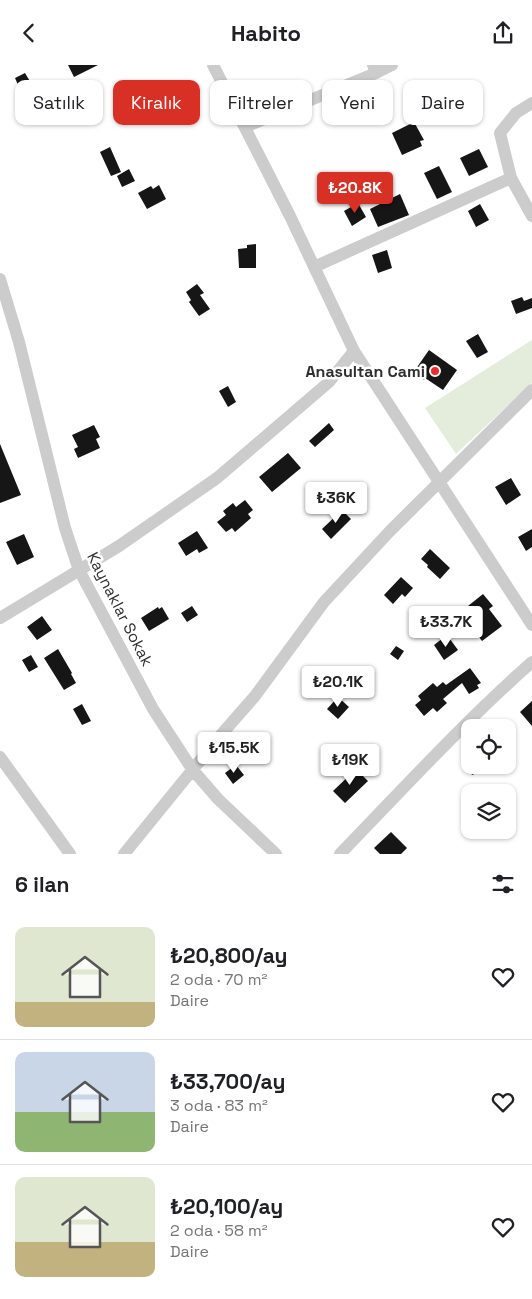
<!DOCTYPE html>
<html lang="tr">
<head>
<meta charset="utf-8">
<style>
  :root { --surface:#fff; --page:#f6f6f6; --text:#202124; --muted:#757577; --line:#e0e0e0; --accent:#d93025 }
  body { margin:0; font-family:"Space Grotesk",sans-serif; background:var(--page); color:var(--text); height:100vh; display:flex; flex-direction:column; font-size:19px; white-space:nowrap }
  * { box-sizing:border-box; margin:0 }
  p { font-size:16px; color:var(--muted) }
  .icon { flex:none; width:28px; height:28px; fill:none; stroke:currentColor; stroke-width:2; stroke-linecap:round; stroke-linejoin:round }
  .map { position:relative; height:789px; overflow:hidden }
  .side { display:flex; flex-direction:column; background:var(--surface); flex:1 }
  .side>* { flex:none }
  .banner { position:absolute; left:15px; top:15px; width:502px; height:45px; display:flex; gap:10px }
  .tools { position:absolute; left:461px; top:654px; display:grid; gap:10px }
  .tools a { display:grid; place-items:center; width:55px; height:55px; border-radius:10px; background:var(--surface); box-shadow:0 1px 4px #0004; font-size:25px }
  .price { position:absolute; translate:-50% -42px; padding:0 11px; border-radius:5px; background:#fff; color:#222; font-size:16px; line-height:32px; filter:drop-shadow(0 1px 2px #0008) }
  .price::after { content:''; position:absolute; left:50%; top:30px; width:15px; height:11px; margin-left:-8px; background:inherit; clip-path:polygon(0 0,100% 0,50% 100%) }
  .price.current { background:var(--accent); color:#fff }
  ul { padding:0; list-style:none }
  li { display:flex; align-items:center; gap:15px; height:125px; padding:0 15px }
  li+li { border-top:1px solid var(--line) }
  li span { display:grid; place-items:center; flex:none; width:140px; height:100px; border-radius:10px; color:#555 }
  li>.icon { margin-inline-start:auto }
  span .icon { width:60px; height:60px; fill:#fffc; stroke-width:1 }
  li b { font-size:21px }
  h2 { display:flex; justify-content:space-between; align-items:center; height:60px; padding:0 15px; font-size:21px }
  .chip { padding:0 18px; border-radius:10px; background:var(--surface); box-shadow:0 1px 4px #0004; font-size:18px; line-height:45px }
  .chip.current { background:var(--accent); color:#fff }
  header { display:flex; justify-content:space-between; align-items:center; height:65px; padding:0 15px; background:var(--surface); font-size:22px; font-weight:700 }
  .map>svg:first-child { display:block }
  .green { fill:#e4eddc }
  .building { fill:#161616 }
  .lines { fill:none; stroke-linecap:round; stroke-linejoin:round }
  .street { stroke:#ccc; stroke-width:12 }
  .poi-dot { fill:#eb2b2f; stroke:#fff; stroke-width:2 }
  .labels { text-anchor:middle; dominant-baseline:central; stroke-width:5; stroke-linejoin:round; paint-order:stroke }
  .poi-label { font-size:16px; font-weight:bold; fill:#2f2f2f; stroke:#fff; text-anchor:end }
  .street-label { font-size:16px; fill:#2f2f2f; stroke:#fff }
</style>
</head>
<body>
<header><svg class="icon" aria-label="back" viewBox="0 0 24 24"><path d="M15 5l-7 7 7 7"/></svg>Habito<svg class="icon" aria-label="share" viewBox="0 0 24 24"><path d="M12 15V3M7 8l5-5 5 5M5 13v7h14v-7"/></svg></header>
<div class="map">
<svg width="532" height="789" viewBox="0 0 532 789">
  <rect width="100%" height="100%" fill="#fff"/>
  <path class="green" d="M 532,275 L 532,318 L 456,389 L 425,343 Z"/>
  <path class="building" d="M 68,0 L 98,0 L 74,12 Z
    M 25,8 L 38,30 L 25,36 L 15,13 Z
    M 414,57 L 424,75 L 420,76 L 422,81 L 402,90 L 392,68 Z
    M 110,82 L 121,107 L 111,111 L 100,87 Z
    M 479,84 L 488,102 L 469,111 L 460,93 Z
    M 439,101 L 452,127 L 437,134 L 424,108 Z
    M 129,104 L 135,116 L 122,122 L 117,111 Z
    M 159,120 L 166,134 L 147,144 L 138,128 L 151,121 L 153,124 Z
    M 400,129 L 409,150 L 378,162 L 370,144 Z
    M 358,138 L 366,152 L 352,161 L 344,146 Z
    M 480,139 L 489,155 L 476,162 L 468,146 Z
    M 256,179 L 256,203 L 239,203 L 238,184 L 247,183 L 247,180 Z
    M 387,185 L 392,203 L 378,208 L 372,190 Z
    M 197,219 L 204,228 L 200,230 L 210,244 L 199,251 L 189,237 L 191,235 L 186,227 Z
    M 522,232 L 524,236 L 532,233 L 532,243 L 516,249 L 511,236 Z
    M 478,269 L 488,287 L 477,293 L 466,276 Z
    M 429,285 L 457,305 L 443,325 L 425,313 L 424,315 L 413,308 Z
    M 228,321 L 236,337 L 228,342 L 219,326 Z
    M 329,358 L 334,365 L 315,382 L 309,376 Z
    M 94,360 L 100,372 L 96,374 L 100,383 L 78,393 L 74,384 L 78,382 L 72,370 Z
    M 0,379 L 21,430 L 0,438 Z
    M 288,388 L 301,403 L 272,427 L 259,412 Z
    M 511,413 L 521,430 L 506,440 L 495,422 Z
    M 245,435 L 253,445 L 248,449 L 251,453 L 235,467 L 232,463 L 226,467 L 217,457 L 226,450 L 223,446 L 233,438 L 236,442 Z
    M 342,445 L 351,454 L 331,474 L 322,464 Z
    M 532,464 L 532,482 L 526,486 L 518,472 Z
    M 197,466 L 208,483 L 199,488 L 197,484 L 186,491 L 178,478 Z
    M 24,469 L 34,492 L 17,500 L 6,477 Z
    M 430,484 L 450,503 L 440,514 L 427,502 L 428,500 L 421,494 Z
    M 401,512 L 413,523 L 405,532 L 402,529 L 393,539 L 384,530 Z
    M 483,529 L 493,541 L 489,544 L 502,561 L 482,576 L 473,564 L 480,559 L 472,551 L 475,549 L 468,541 Z
    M 192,541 L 198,550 L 187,557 L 181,548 Z
    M 158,542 L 159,544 L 162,542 L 169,554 L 149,566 L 141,553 Z
    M 42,551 L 52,565 L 37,575 L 27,562 Z
    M 447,570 L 458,585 L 444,595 L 434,580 Z
    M 396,581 L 404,586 L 398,595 L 390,589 Z
    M 58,584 L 72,608 L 71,609 L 76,618 L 64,625 L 44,593 Z
    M 31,590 L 38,602 L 29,607 L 22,595 Z
    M 470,603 L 481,618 L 477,620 L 479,623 L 469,629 L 462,618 L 443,634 L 447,638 L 437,647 L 433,643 L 424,651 L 415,640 L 421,635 L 418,631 L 433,618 L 437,622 L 443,617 L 446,620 Z
    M 338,632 L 349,642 L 338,654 L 327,644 Z
    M 532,636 L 532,661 L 520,647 Z
    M 82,639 L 91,656 L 82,660 L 73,644 Z
    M 236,700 L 244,710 L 233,719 L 225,708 Z
    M 467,700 L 493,700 L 472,710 Z
    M 356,704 L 368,716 L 345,738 L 333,726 Z
    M 391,767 L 407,783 L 401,789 L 380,789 L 374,783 Z"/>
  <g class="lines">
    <path class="street" d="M 213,0 L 290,151 L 354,286 L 532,560
      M 376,8 L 392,0
      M 245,62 L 376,8 L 373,0
      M 511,113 L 532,151
      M 314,202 L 511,113 L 500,68 L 516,48 L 532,38
      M 0,214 L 19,277 L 65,463 L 79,505 L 153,644 L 192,704 L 218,734 L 276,789
      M 0,553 L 119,481 L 217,413 L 329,317 L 354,286
      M 0,692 L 70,789
      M 124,789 L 220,671 L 255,631 L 324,537 L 390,466 L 532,325
      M 340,789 C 403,724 464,657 532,597"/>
  </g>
  <circle class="poi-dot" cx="435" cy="306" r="5"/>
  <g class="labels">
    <g class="poi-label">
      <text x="425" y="306">Anasultan Cami</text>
    </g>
    <g class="street-label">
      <text transform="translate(120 544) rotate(63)">Kaynaklar Sokak</text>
    </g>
  </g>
</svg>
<div class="tools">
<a><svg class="icon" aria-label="locate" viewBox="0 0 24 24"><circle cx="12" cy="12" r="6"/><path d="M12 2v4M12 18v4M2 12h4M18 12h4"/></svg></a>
<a><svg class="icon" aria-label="layers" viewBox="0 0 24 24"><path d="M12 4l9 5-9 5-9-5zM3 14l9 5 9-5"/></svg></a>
</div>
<b class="price current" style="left:355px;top:149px">₺20.8K</b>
<b class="price" style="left:336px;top:459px">₺36K</b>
<b class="price" style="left:446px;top:583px">₺33.7K</b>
<b class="price" style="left:338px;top:643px">₺20.1K</b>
<b class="price" style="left:234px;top:709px">₺15.5K</b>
<b class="price" style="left:350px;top:721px">₺19K</b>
<div class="banner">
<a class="chip">Satılık</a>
<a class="chip current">Kiralık</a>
<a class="chip">Filtreler</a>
<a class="chip">Yeni</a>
<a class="chip">Daire</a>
</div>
</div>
<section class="side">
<h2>6 ilan<svg class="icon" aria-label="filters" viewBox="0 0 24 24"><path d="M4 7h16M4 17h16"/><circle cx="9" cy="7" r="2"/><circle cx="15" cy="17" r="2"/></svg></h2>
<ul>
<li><span style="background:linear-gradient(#dfe7d0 75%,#c2b280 0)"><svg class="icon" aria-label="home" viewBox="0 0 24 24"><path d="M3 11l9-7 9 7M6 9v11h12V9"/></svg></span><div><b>₺20,800/ay</b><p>2 oda · 70 m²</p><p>Daire</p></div><svg class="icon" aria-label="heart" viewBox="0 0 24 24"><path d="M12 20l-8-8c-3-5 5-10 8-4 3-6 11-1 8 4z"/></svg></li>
<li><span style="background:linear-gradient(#c9d6e8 60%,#8fb573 0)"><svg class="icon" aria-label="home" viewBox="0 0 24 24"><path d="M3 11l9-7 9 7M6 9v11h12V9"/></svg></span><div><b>₺33,700/ay</b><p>3 oda · 83 m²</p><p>Daire</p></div><svg class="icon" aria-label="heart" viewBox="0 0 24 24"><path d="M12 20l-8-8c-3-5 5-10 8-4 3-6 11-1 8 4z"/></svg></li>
<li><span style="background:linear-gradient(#dfe7d0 65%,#c2b280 0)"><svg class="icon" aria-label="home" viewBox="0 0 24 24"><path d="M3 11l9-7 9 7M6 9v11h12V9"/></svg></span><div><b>₺20,100/ay</b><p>2 oda · 58 m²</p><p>Daire</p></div><svg class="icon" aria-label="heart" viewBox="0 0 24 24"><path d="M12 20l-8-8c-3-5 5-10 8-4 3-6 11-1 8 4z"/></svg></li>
</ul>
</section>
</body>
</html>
